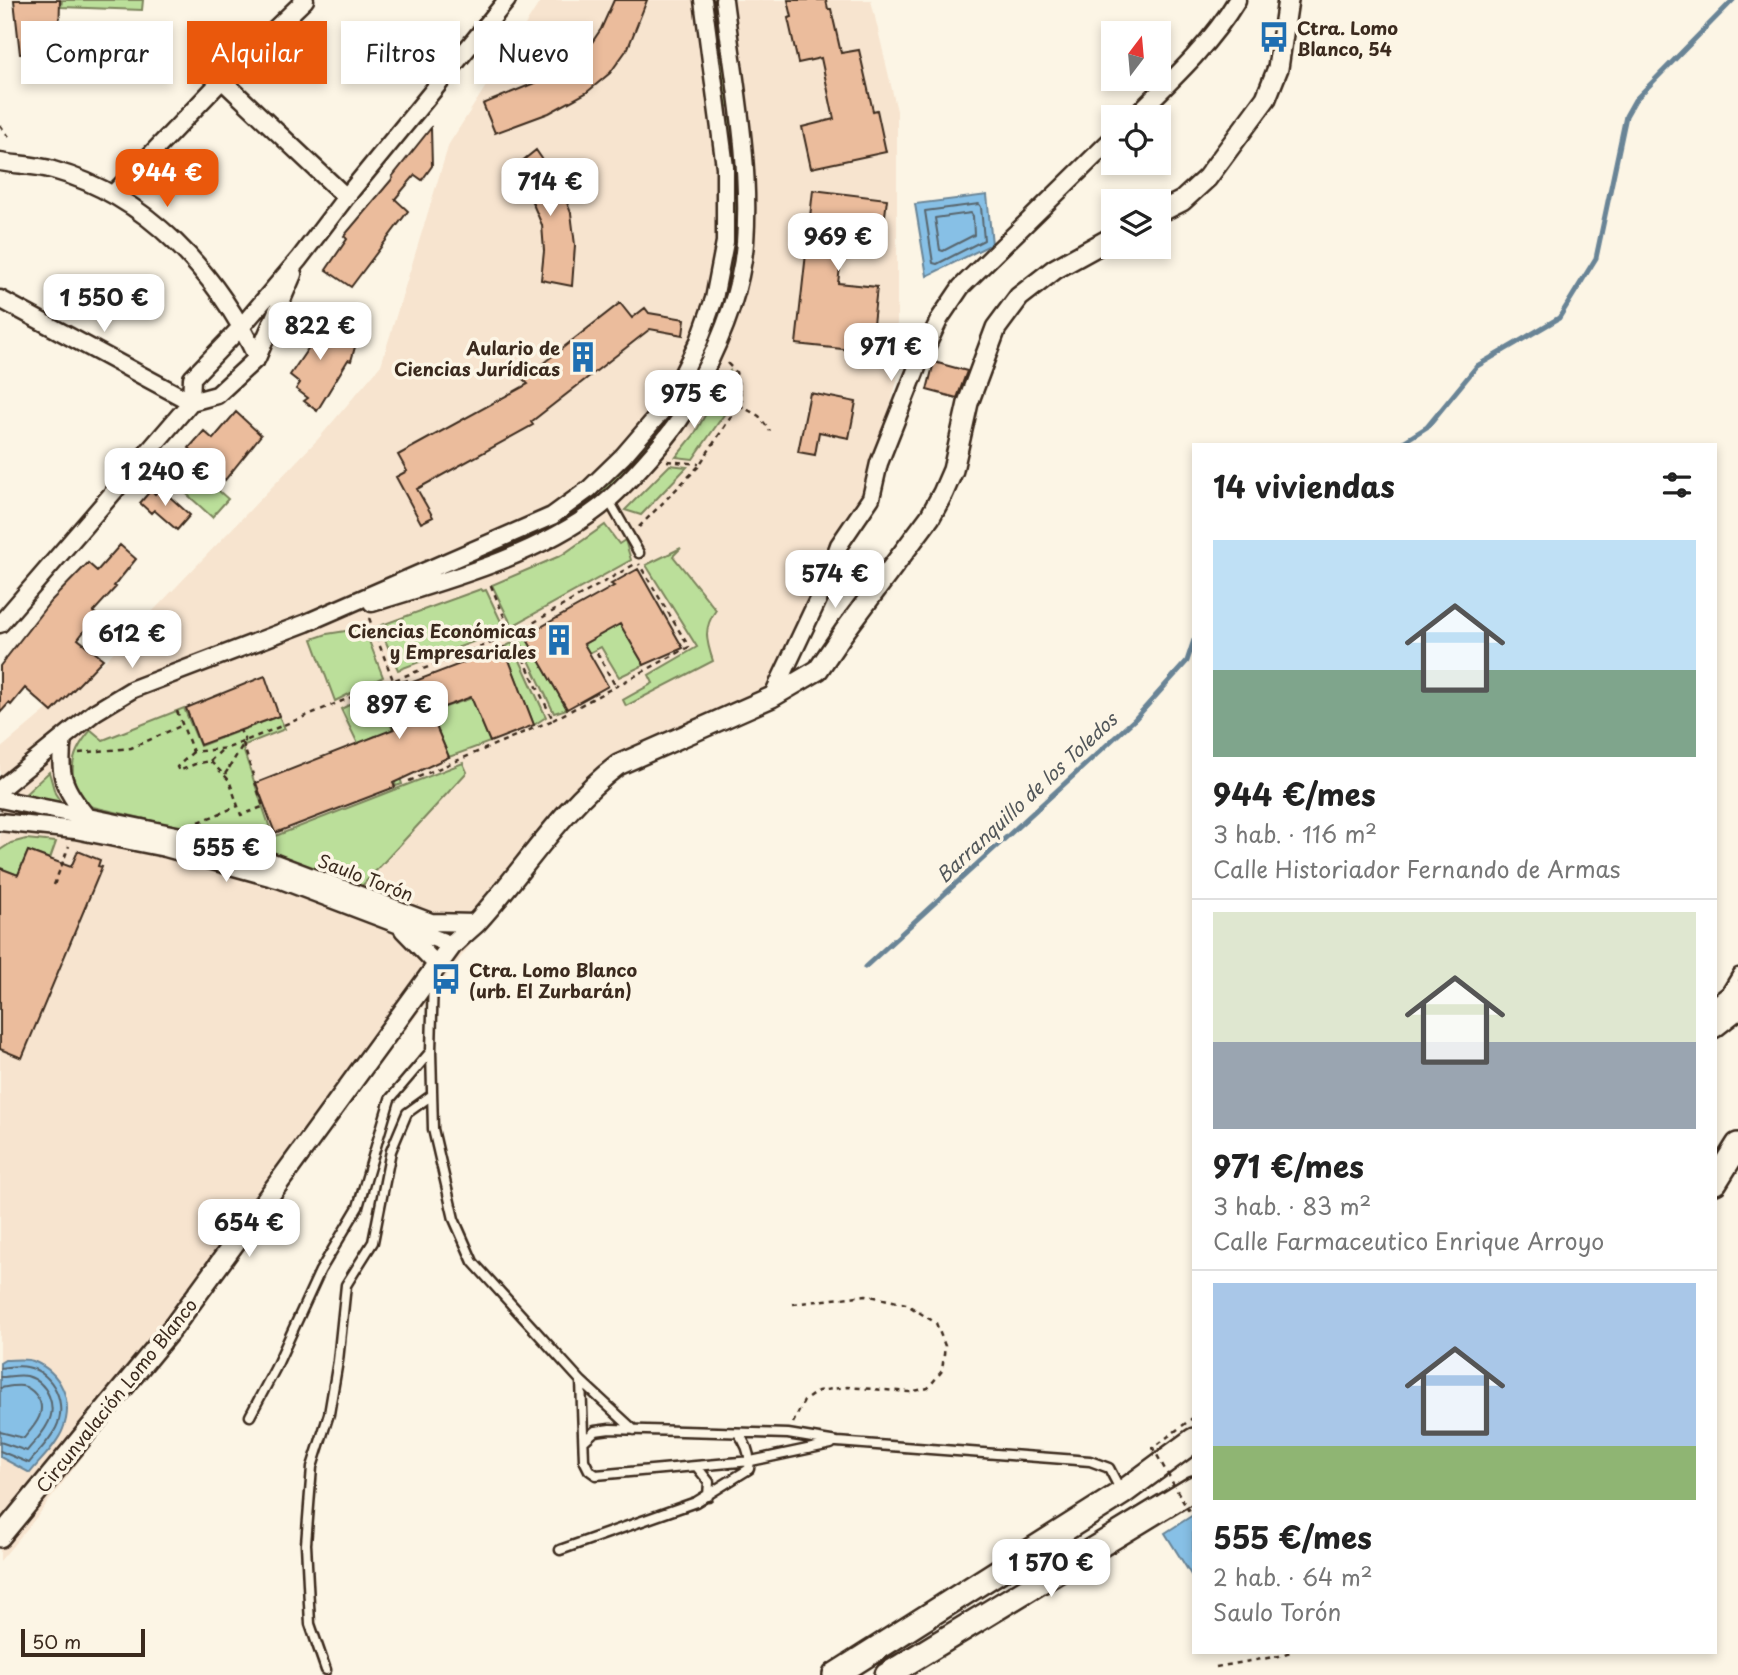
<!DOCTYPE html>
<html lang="es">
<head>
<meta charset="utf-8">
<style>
  :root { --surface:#fff; --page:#f2f2f2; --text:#222; --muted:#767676; --line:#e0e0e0; --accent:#ea580c }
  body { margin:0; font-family:"Playpen Sans",sans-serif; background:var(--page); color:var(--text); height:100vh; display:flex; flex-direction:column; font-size:26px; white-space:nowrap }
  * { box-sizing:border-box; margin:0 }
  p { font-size:23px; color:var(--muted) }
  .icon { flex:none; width:38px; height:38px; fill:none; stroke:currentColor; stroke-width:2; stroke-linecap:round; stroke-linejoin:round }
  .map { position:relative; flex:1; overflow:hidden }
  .details { position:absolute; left:1192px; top:443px; width:525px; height:1211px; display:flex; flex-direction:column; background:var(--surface); border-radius:0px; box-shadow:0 4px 10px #0003 }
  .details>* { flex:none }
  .banner { position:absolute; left:21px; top:21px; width:665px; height:63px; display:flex; gap:14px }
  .needle { width:46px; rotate:16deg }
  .buttons { position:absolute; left:1101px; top:21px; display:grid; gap:14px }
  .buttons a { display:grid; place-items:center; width:70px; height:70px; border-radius:0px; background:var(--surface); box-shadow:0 4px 10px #0003; font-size:35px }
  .scale { position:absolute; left:21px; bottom:18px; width:124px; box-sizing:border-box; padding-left:7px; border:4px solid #3b2a1e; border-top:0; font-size:19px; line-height:24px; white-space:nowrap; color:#3b2a1e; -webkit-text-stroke:5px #fcf5e5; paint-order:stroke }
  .price { position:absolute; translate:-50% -60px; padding:0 16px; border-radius:14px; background:#fff; color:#222; font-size:23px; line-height:46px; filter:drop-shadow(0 2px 4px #0008) }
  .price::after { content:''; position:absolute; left:50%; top:42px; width:21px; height:16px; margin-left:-10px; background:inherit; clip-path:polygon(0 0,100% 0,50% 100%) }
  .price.on { background:var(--accent); color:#fff }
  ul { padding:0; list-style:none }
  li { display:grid; align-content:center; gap:14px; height:371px; padding:0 21px }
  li+li { border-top:2px solid var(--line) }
  li span { display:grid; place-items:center; height:217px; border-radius:0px; color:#555 }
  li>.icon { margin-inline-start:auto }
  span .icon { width:126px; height:126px; fill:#fffc; stroke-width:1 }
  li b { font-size:30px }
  h2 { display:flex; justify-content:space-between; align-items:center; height:84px; padding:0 21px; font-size:30px }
  .chip { padding:0 24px; border-radius:0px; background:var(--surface); box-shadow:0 4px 10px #0003; font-size:24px; line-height:63px }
  .chip.on { background:var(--accent); color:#fff }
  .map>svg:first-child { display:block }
  .built { fill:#f7e4cf }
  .green { fill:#bbdf9a; stroke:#7b845c; stroke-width:2 }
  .water { fill:#87c0e6; stroke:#698496; stroke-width:2 }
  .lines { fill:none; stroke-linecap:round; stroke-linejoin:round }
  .shore { stroke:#59666e; stroke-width:2 }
  .stream { stroke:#698496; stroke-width:5 }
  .building { fill:#ebbc9c; stroke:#3b2a1e; stroke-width:2 }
  .service-casing { stroke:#3b2a1e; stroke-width:13 }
  .minor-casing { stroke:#3b2a1e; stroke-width:21 }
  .tertiary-casing { stroke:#3b2a1e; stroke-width:24 }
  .secondary-casing { stroke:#3b2a1e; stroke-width:28 }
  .path { stroke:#3b2a1e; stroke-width:2.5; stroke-dasharray:5 5; stroke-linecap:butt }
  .service { stroke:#fcf5e5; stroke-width:8 }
  .minor { stroke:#fcf5e5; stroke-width:16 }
  .tertiary { stroke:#fcf5e5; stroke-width:19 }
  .secondary { stroke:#fcf5e5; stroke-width:23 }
  .path-bridge { stroke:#3b2a1e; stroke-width:2.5; stroke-dasharray:5 5; stroke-linecap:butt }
  .labels { text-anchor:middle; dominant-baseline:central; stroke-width:7; stroke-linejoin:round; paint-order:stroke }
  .poi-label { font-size:18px; font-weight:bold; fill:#3b2a1e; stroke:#fcf5e5; text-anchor:start }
  .street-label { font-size:18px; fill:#3b2a1e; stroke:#fcf5e5 }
  .water-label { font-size:19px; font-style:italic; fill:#52575a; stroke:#fcf5e5 }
</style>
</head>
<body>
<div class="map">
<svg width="1738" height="1675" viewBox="0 0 1738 1675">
  <rect width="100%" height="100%" fill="#fcf5e5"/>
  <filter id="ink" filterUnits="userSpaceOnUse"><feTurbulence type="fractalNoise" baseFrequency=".0143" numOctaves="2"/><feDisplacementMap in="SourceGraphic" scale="14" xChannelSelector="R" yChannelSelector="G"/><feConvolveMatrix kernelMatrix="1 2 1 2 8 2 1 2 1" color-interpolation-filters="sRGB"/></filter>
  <g filter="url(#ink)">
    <path class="built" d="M 541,0 L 871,0 L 897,111 L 897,380 L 868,496 L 785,678 L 608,763 L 36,1518 L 0,1561 L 0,749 L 106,660 L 319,438 L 381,365 L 449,144 Z"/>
    <path class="green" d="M 62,0 L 143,0 L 142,10 L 61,7 Z
      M 709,0 L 719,0 L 731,106 L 723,107 Z
      M 732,118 C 739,168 743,220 734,270 C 730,293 722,316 715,338 L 707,335 L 718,300 L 724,120 Z
      M 702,346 L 710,349 C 683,402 652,457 603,494 L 597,487 Z
      M 730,371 L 737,396 L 693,459 L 676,457 L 694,435 Z
      M 183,459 L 228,499 L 212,517 L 168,477 Z
      M 670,465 L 687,467 L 641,515 L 625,510 Z
      M 587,495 L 593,502 L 537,537 L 484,560 L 482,552 Z
      M 605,525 L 619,544 L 625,540 L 631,560 L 512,626 L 492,585 L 562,555 Z
      M 681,548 L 673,556 L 716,610 C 703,628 706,640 713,661 L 626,706 L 623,700 L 653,683 L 649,675 L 697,647 L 646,565 Z
      M 481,589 L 483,591 L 486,590 L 505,630 L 398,670 L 379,626 Z
      M 620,624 L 644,665 L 619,677 L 601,647 L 589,653 L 584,644 Z
      M 364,628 L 383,677 L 335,701 L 312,639 L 327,634 Z
      M 525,636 L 567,709 L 554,713 L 519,639 Z
      M 512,643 L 546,717 L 534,725 L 504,647 Z
      M 377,691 L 408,767 L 398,771 L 402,784 L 396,786 L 375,736 L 358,744 L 341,709 Z
      M 472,698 L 490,742 L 449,757 L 430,712 Z
      M 184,708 L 200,746 L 279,716 L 285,729 L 242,746 L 273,837 L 463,763 L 467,772 L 361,887 L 249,843 L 89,806 C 66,779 68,756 91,730 L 103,740 Z
      M 49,772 L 55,793 L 62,804 L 20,799 Z
      M 26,839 L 56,842 L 50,859 L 28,851 L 18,875 L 0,868 L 0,850 L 11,843 Z"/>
    <path class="water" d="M 987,195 L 992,244 L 927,276 L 915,204 Z
      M 5,1360 C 14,1360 25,1358 33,1361 C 61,1372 74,1401 63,1429 C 57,1445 40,1460 30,1473 L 0,1457 L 0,1363 Z
      M 1193,1515 L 1193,1578 L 1165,1533 Z"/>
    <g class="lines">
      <path class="shore" d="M 979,204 L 981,207 L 984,240 L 937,264 L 933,263 L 925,211 Z
        M 971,213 L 973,216 L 974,235 L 943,251 L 940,250 L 935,218 Z
        M 0,1368 C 8,1367 19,1365 27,1367 C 54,1372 68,1405 56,1428 C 50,1440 38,1452 29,1463 L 0,1451
        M 0,1377 C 9,1377 19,1374 27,1376 C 48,1382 58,1407 47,1425 C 42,1435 33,1443 27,1451 L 0,1442
        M 0,1388 C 7,1387 15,1385 22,1386 C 28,1387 32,1390 36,1395 C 49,1411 34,1426 24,1438 L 0,1432"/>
      <path class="stream" d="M 1400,444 L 1427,427 L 1477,366 L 1559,318 L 1596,258 L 1626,116 L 1635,100 L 1733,0
        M 865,967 L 1135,719 L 1187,661 L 1194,640"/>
    </g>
    <path class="building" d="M 14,0 L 60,0 L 59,38 L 40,37 L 40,54 L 20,54 Z
      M 614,0 L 647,0 L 628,48 L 610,73 L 586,93 L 549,113 L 495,133 L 483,104 L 564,71 L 584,54 L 601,29 Z
      M 788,0 L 826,0 L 828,9 L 831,9 L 841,53 L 859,50 L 873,111 L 877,110 L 886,152 L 811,168 L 802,127 L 834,119 L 821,58 L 798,63 L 788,18 L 792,17 Z
      M 431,128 L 432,166 L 422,180 L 415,175 L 395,199 L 408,211 L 351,287 L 326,270 L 347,239 L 344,236 L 393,178 L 392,177 Z
      M 536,150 L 560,185 L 571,213 L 575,245 L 572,286 L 541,280 L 544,251 L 542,225 L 530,197 L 511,170 Z
      M 813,190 L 887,199 L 882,240 L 844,236 L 838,283 L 877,287 L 870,352 L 796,344 Z
      M 620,303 L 632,318 L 645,308 L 649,313 L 685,319 L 683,335 L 650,329 L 531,422 L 533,425 L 417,489 L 433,517 L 421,523 L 396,477 L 407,471 L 398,455 L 528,384 L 523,379 Z
      M 303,316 L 355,347 L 351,361 L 348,360 L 317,411 L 304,401 L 308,398 L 296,389 L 300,383 L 290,375 L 309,347 L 301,342 Z
      M 934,362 L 967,371 L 957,398 L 927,390 Z
      M 810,393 L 856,402 L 849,438 L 819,432 L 815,455 L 798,452 Z
      M 236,412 L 261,435 L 225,480 L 189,448 L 204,431 L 213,439 Z
      M 160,488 L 190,515 L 177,530 L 154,510 L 151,513 L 140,503 L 151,490 L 155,494 Z
      M 120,545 L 136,559 L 114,586 L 116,587 L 93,612 L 97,615 L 78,639 L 103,659 L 52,712 L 25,688 L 11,705 L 9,703 L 0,713 L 0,666 L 50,602 L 88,563 L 97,571 Z
      M 638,569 L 683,648 L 644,665 L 620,624 L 584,644 L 608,686 L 567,709 L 525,636 L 614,586 L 611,584 Z
      M 504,647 L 534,725 L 490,742 L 471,697 L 430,712 L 449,757 L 393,783 L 395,787 L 275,833 L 256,783 L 394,729 L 379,691 L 407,680 L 408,684 Z
      M 265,676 L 279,716 L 200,745 L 186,708 Z
      M 28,851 L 71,867 L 78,851 L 100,860 L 98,866 L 102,867 L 22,1058 L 0,1049 L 0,868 L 18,875 Z"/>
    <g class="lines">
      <defs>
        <path id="service" d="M 608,499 L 639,553
          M 433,977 L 431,1051 L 433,1129 L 454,1219 L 473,1262 L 581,1381 L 634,1430
          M 1727,991 L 1738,973
          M 581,1381 L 584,1460 L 589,1470 L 596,1475 L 751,1461 L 831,1444
          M 250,1416 L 275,1369 L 320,1271 L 358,1207 L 390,1099 L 431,1051
          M 585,1440 L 595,1431 L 610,1429 L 788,1434 L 837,1442 L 1090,1461 L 1109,1468 L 1121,1491
          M 697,1467 L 709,1482 L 708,1496
          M 560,1550 L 696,1502 L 749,1469 C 751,1456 746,1443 738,1433
          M 326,1670 L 310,1624 L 306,1544 L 312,1467 L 329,1414 L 338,1361 L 346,1285 L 373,1242 L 391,1151 L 407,1113 L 432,1095"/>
        <path id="minor" d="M 222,80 L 346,197
          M 1134,117 C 1171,81 1210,45 1237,0
          M 0,162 C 17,165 37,165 53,170 C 147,196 217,273 257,358
          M 113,194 L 222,80 L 305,0
          M 0,299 L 191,402 L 217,395 L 257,358 L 293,274
          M 372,603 C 447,580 537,556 600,507 C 624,488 666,441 682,416 C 689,404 695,391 701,378 C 723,336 741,291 745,243 C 751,162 734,80 724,0
          M 0,624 L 191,402 L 192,378 L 242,326 L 299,259 L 346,197 L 507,0
          M 772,697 L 822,591 L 839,545 L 871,498 L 879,463 L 920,360 L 940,318 L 961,287 L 1113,138
          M 63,738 C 58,775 63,788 87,817
          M 0,789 L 95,712 L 133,689 L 306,623 L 552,516 L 589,489 L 623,456 L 667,405 L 699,341 L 714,299 L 725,242 L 725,167 L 703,0
          M 0,799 L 230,846 L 431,922 L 475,923
          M 0,822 L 75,830 L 165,848 L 281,880 L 452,945
          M 403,930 L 438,966
          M 1715,1029 L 1738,1011"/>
        <path id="tertiary" d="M 1158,213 L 1182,201 L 1207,178 L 1266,98 L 1278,68 L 1288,0
          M 0,1537 L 174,1326 L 452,945 C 460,937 468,930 476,923 C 524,871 561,808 618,765 L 772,697 L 818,670 L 844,632 L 930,517 L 943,493 L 953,470 L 968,403 L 996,328 L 1019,297 L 1055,269 L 1113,237"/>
        <path id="secondary" d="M 1715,1010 L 1738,992
          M 1715,1182 L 1738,1145
          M 835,1675 L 1122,1493 L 1194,1440
          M 887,1675 L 1194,1488"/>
      </defs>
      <use href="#service" class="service-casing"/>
      <use href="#minor" class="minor-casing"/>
      <use href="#tertiary" class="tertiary-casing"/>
      <use href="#secondary" class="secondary-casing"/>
      <path class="path" d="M 0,125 L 10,138
        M 739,405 L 759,416 L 770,431
        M 667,461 L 699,464
        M 639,527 L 698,467 L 742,400 L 736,372 L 726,362
        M 369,618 L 393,680
        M 597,653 L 616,687
        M 177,711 L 193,752 L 228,748 L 376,687 L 512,635 L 635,564
        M 553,720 L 689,647 L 639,564
        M 243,743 L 263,807
        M 193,752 L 177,767 L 179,771 L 195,764 L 210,761 L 229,780 L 241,815 L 265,806
        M 79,753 L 131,748 L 183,725
        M 210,761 L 223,749
        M 225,774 L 229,768
        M 409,781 L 553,720 L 512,635 L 489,581
        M 199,822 L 238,806
        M 54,885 L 69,846
        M 793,1304 L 866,1295 L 906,1304 L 936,1323 L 945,1346 L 942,1371 L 928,1388 L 910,1392 L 847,1387 L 818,1391 L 804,1401 L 793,1423
        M 1216,1667 L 1279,1656 L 1290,1652"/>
      <use href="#service" class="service"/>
      <use href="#minor" class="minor"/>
      <use href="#tertiary" class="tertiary"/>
      <use href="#secondary" class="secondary"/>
      <path class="path-bridge" d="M 229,768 L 245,741 L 240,730
        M 1194,1417 L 1153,1448 L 1188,1510 L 1194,1507"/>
    </g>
  </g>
  <defs>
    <symbol id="bus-bare" viewBox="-9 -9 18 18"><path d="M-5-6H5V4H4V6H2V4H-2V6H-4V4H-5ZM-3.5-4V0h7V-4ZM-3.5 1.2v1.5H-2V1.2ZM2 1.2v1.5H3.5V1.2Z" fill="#1f6fb2" stroke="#fcf5e5" stroke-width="2.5" paint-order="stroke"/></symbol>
    <symbol id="building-bare" viewBox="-9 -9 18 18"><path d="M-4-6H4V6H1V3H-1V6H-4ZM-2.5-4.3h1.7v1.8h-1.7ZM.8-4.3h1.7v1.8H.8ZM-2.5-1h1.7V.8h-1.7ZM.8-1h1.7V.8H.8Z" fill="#1f6fb2" stroke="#fcf5e5" stroke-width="2.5" paint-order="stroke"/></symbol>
  </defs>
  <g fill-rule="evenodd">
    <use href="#bus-bare" x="1252" y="15" width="44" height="44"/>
    <use href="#building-bare" x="561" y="335" width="44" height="44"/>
    <use href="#building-bare" x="537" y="618" width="44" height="44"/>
    <use href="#bus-bare" x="424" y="957" width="44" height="44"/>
  </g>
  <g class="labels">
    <g class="poi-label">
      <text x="1297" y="27">Ctra. Lomo<tspan x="1297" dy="21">Blanco, 54</tspan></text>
      <text x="560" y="347" text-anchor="end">Aulario de<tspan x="560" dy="21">Ciencias Jurídicas</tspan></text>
      <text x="536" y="630" text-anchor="end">Ciencias Económicas<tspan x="536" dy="21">y Empresariales</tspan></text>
      <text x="469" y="969">Ctra. Lomo Blanco<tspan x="469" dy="21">(urb. El Zurbarán)</tspan></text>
    </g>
    <g class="street-label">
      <text transform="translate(366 877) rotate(21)">Saulo Torón</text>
      <text transform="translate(116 1395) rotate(-51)">Circunvalación Lomo Blanco</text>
    </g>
    <g class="water-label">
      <text transform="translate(1026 797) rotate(-43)">Barranquillo de los Toledos</text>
    </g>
  </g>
</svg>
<div class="buttons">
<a><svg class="needle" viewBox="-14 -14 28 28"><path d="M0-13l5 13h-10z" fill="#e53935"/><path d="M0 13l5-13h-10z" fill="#767676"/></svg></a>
<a><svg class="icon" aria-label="locate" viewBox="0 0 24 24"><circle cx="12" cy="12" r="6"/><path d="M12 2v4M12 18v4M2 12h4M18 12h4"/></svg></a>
<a><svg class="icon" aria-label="layers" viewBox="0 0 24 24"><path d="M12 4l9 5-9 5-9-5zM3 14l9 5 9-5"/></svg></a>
</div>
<div class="scale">50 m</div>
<b class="price on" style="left:167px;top:209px">944 €</b>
<b class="price" style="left:550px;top:218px">714 €</b>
<b class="price" style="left:838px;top:273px">969 €</b>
<b class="price" style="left:104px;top:334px">1 550 €</b>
<b class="price" style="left:320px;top:362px">822 €</b>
<b class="price" style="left:891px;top:383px">971 €</b>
<b class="price" style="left:694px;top:430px">975 €</b>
<b class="price" style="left:165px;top:508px">1 240 €</b>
<b class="price" style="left:835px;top:610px">574 €</b>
<b class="price" style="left:132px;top:670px">612 €</b>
<b class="price" style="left:399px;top:741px">897 €</b>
<b class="price" style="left:226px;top:884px">555 €</b>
<b class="price" style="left:249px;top:1259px">654 €</b>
<b class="price" style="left:1051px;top:1599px">1 570 €</b>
<div class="banner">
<a class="chip">Comprar</a>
<a class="chip on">Alquilar</a>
<a class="chip">Filtros</a>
<a class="chip">Nuevo</a>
</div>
<section class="details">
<h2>14 viviendas<svg class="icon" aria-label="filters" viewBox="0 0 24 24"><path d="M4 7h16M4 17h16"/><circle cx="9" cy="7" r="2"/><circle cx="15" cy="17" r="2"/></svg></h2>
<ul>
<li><span style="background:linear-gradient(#bfe0f5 60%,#7fa58c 0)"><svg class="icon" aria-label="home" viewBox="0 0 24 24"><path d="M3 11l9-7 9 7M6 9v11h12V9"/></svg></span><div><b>944 €/mes</b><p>3 hab. · 116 m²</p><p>Calle Historiador Fernando de Armas</p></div></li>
<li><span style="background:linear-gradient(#dfe7d0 60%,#9aa5b1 0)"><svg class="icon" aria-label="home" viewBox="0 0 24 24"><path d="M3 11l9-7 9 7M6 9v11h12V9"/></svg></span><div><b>971 €/mes</b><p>3 hab. · 83 m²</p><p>Calle Farmaceutico Enrique Arroyo</p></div></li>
<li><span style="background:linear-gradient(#a9c7e8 75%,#8fb573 0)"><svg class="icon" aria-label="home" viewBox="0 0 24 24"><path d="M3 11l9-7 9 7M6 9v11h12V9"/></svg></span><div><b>555 €/mes</b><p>2 hab. · 64 m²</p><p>Saulo Torón</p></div></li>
</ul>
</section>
</div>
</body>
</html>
